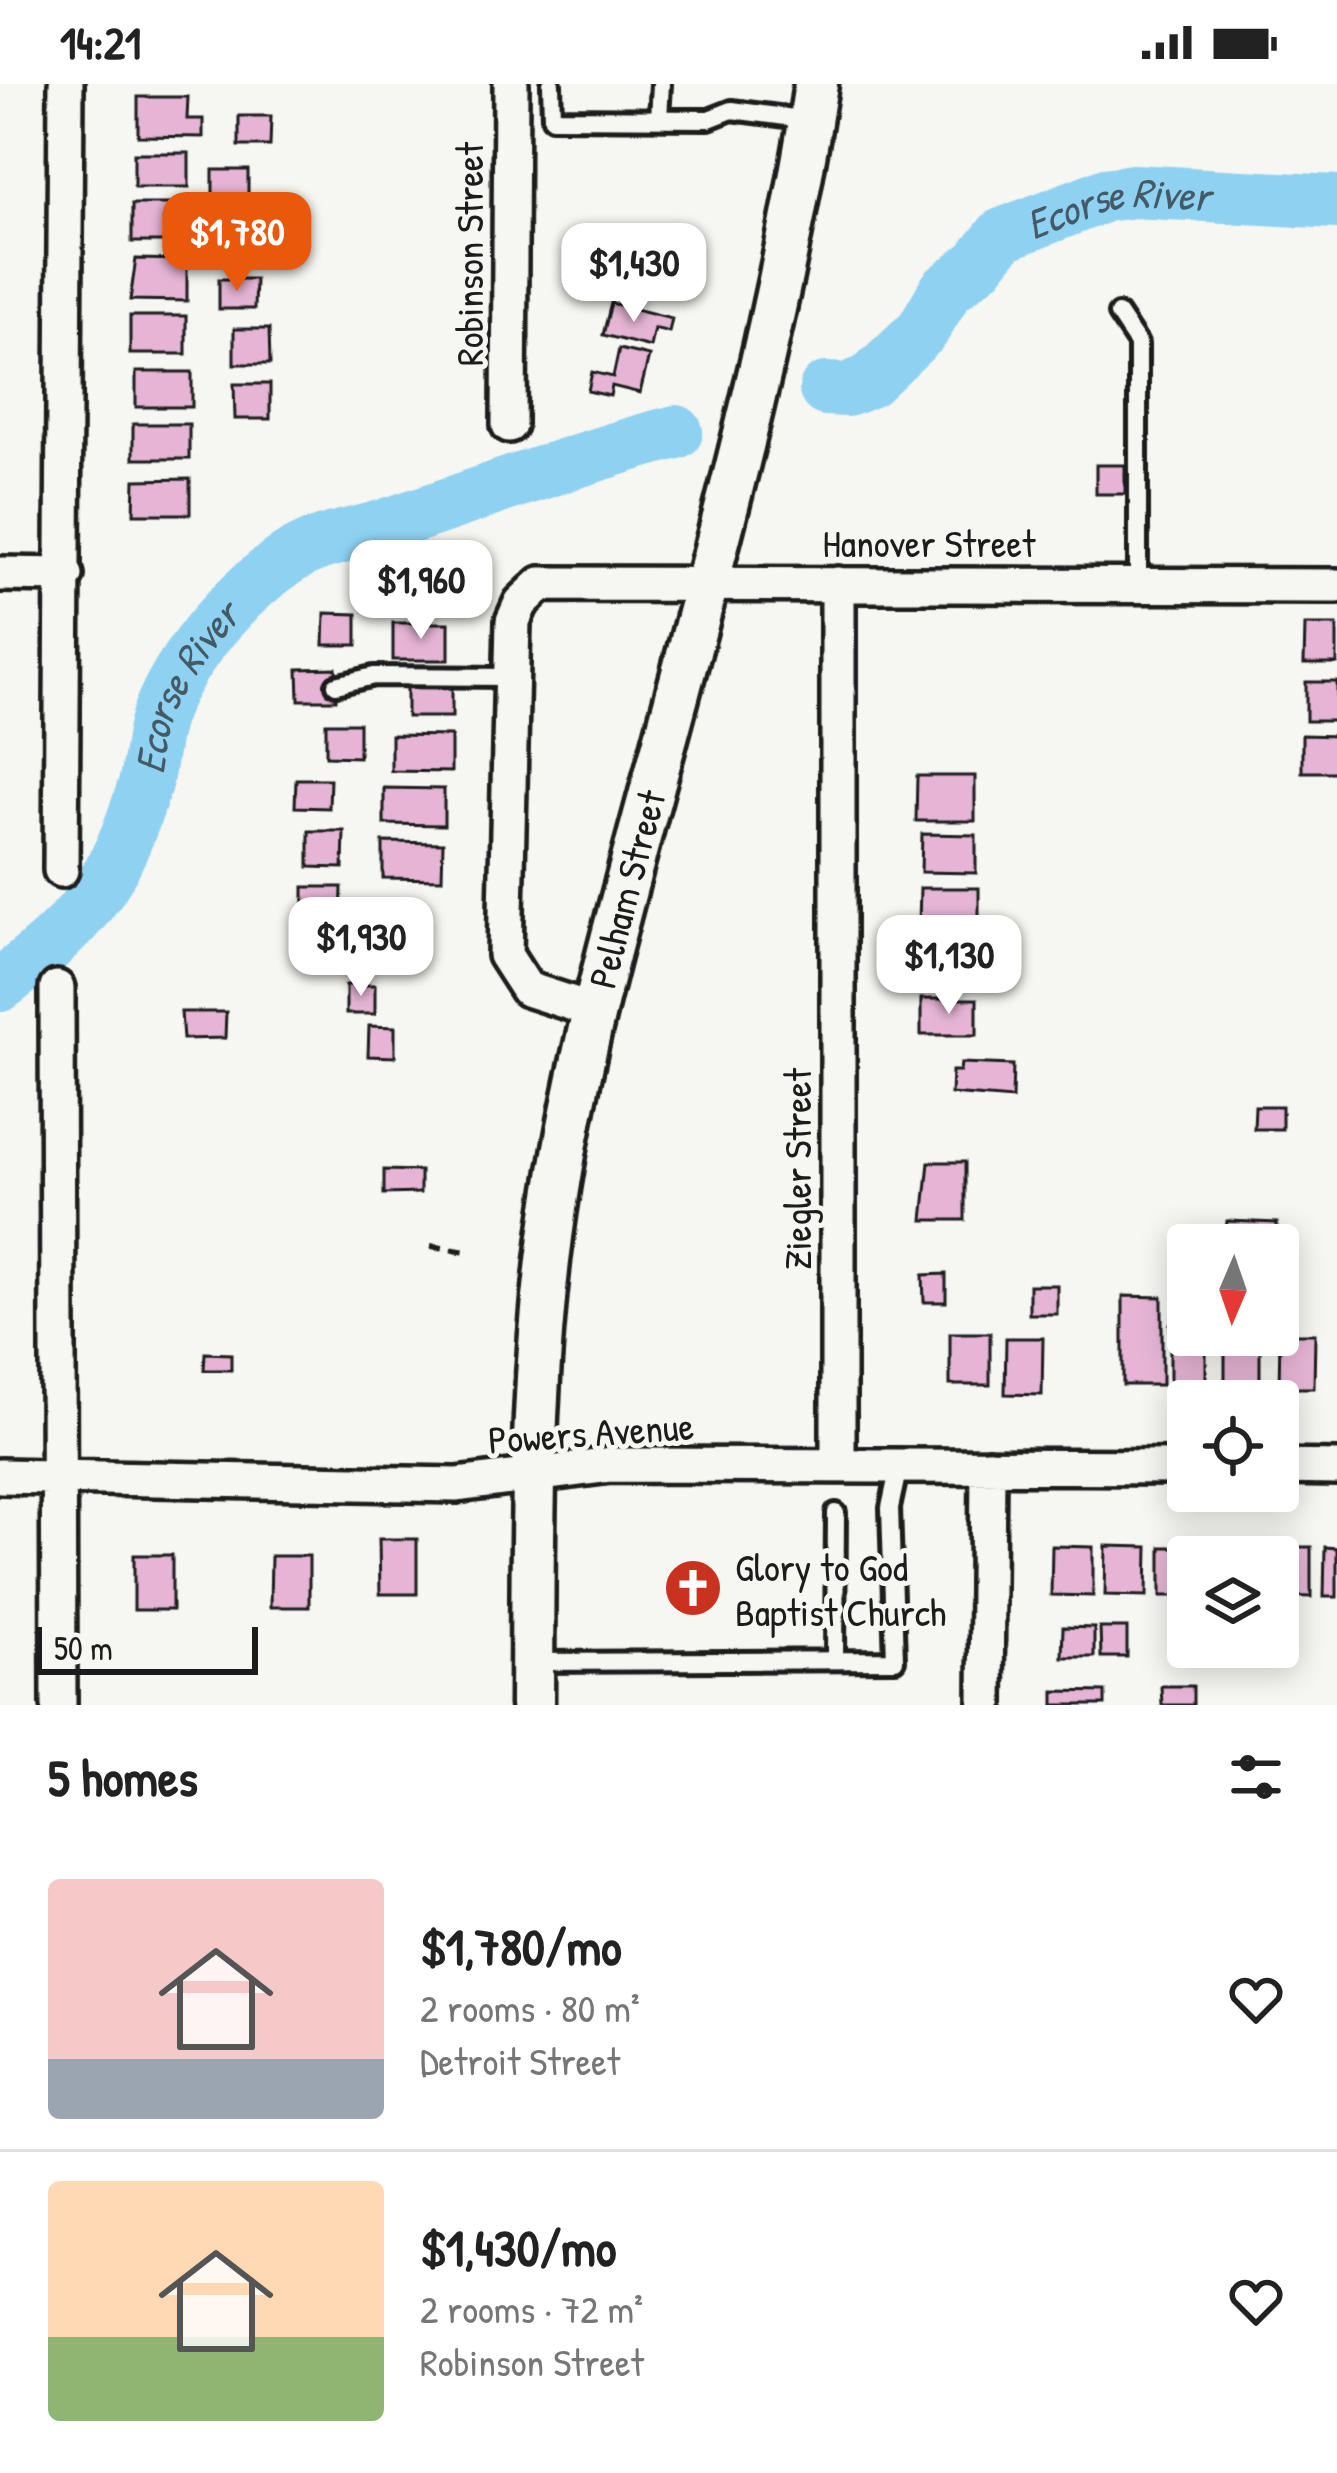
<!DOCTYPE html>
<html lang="en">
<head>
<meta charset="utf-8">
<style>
  :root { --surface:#fff; --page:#f6f6f6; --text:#222; --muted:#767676; --line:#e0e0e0; --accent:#ea580c }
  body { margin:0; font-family:"Patrick Hand",sans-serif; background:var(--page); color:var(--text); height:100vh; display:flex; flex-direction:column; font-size:45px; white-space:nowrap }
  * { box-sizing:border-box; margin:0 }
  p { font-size:39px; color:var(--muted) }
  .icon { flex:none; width:66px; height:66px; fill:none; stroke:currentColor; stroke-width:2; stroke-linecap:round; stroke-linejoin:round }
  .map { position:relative; height:1621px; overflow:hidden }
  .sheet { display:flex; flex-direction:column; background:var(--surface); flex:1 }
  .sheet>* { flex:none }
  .needle { width:78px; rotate:182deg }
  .fabs { position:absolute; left:1167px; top:1140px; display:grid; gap:24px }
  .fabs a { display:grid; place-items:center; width:132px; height:132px; border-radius:12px; background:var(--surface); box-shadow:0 6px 30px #0003; font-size:60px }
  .scale { position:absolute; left:36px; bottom:30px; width:222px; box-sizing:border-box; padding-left:12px; border:6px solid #1c1c1c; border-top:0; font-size:33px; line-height:42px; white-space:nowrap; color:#1c1c1c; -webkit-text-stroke:9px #f6f6f2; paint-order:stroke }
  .price { position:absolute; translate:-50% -102px; padding:0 27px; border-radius:24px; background:#fff; color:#222; font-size:39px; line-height:78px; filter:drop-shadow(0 3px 6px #0008) }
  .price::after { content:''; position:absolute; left:50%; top:72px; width:36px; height:27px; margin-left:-18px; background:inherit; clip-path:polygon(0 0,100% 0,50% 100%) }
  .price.on { background:var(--accent); color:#fff }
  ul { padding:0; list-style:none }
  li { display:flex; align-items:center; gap:36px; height:300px; padding:0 48px }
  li+li { border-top:3px solid var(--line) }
  li span { display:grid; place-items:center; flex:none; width:336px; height:240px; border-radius:12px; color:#555 }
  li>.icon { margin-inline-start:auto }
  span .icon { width:144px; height:144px; fill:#fffc; stroke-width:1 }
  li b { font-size:51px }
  h2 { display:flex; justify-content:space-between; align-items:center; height:144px; padding:0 48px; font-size:51px }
  .status { display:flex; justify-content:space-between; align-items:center; height:84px; padding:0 60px; background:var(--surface); direction:ltr }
  .status svg { height:33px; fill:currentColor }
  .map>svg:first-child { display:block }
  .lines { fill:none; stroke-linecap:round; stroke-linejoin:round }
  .river { stroke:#8fd1f1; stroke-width:54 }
  .building { fill:#e6b5d5; stroke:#1c1c1c; stroke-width:3 }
  .service-casing { stroke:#1c1c1c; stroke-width:26 }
  .minor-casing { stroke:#1c1c1c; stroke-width:42 }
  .tertiary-casing { stroke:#1c1c1c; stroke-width:51 }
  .path { stroke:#1c1c1c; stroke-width:6; stroke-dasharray:12 9; stroke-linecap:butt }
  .service { stroke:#f6f6f2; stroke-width:16 }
  .minor { stroke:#f6f6f2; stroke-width:33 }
  .tertiary { stroke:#f6f6f2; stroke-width:42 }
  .labels { text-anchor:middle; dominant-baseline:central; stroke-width:10; stroke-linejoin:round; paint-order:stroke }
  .street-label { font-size:39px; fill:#1c1c1c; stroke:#f6f6f2 }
  .poi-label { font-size:39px; fill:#1c1c1c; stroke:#f6f6f2; text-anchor:start }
  .water-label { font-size:42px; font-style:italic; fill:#445b67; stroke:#f6f6f2 }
</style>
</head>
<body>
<div class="status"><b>14:21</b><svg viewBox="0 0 49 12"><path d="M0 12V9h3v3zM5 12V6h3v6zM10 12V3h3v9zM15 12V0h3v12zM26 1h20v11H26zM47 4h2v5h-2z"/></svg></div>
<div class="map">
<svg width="1337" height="1621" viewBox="0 0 1337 1621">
  <rect width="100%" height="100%" fill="#f6f6f2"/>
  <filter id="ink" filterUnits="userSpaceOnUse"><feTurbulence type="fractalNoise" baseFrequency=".00833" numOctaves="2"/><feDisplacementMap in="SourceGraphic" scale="24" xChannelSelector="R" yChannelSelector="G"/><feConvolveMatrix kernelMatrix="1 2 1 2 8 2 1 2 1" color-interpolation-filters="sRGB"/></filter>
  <g filter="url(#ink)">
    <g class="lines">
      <g class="river">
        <path id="s1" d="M 826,305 L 847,306 L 869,297 L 922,247 L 946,206 L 979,180 L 1002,151 L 1105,111 L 1133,107 L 1337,118"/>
        <path id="s2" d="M 0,901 C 83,839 115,800 145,700 C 152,673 151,646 163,620 C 188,564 241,503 294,471 C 322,455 352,452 381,443 C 480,411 575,374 676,348"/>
      </g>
    </g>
    <path class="building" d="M 138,13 L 188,13 L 187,35 L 203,35 L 203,53 L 138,52 Z
      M 239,32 L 271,32 L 270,62 L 239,62 Z
      M 134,69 L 189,69 L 189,103 L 134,103 Z
      M 213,86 L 248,86 L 248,116 L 213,116 Z
      M 132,120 L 189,120 L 188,158 L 132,158 Z
      M 214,140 L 249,141 L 249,170 L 214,170 Z
      M 136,175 L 187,176 L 187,217 L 130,216 Z
      M 219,195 L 255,195 L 254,225 L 219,225 Z
      M 611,219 L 672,234 L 669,248 L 654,244 L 650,263 L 603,251 Z
      M 130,232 L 186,232 L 186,270 L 130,270 Z
      M 234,245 L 269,245 L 270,280 L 234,280 Z
      M 619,265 L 649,272 L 640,309 L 612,302 L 610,312 L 588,307 L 592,288 L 613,293 Z
      M 136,288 L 192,288 L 192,323 L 136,323 Z
      M 234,300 L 270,300 L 270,335 L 235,335 Z
      M 133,340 L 189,340 L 189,375 L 133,375 Z
      M 1096,381 L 1125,381 L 1125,410 L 1096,410 Z
      M 190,395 L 190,430 L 134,430 L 135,396 Z
      M 325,529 L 357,530 L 357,561 L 324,561 Z
      M 393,539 L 449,539 L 449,576 L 393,576 Z
      M 1305,541 L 1337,541 L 1337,580 L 1304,580 Z
      M 336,584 L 336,616 L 299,616 L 298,585 Z
      M 1306,598 L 1337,598 L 1337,637 L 1306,637 Z
      M 407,599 L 452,599 L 452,633 L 407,633 Z
      M 326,639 L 359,639 L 359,673 L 326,672 Z
      M 391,651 L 451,652 L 451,688 L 391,687 Z
      M 1302,651 L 1337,652 L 1337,688 L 1302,688 Z
      M 917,692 L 975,692 L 975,737 L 916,737 Z
      M 296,695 L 330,695 L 329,724 L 295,723 Z
      M 384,704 L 444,705 L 444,741 L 384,740 Z
      M 309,747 L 344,747 L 343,784 L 309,783 Z
      M 922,750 L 976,751 L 976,789 L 921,788 Z
      M 383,758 L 443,759 L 442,795 L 383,794 Z
      M 304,803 L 342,803 L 341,838 L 304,837 Z
      M 920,804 L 979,804 L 979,841 L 919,840 Z
      M 918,861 L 977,861 L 977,897 L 917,897 Z
      M 346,901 L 375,901 L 375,930 L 346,930 Z
      M 921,915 L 977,915 L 977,951 L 921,951 Z
      M 181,928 L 226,928 L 225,954 L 183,955 Z
      M 369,942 L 395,943 L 395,973 L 368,972 Z
      M 961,979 L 1013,981 L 1012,1015 L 951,1010 L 952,987 L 960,987 Z
      M 1255,1022 L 1282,1022 L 1282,1045 L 1254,1045 Z
      M 929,1078 L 965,1078 L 965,1136 L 923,1136 Z
      M 384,1086 L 420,1087 L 420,1109 L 384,1110 Z
      M 1227,1137 L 1277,1139 L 1276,1161 L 1224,1161 Z
      M 946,1190 L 946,1218 L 924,1218 L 923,1191 Z
      M 1029,1201 L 1057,1201 L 1057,1230 L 1029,1230 Z
      M 1123,1212 L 1162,1213 L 1162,1301 L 1123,1301 Z
      M 1170,1240 L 1188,1240 L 1188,1251 L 1206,1256 L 1206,1311 L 1183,1311 L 1183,1302 L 1170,1302 Z
      M 950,1249 L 990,1249 L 990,1301 L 950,1301 Z
      M 1280,1250 L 1315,1250 L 1314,1304 L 1279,1304 Z
      M 1225,1251 L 1260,1251 L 1260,1304 L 1225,1303 Z
      M 1006,1254 L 1043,1254 L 1042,1311 L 1005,1310 Z
      M 205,1269 L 231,1270 L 231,1286 L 204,1286 Z
      M 379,1455 L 417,1455 L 417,1510 L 380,1510 Z
      M 1052,1462 L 1093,1463 L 1093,1512 L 1051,1511 Z
      M 1106,1462 L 1148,1463 L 1147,1512 L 1105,1511 Z
      M 1161,1463 L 1203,1463 L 1203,1473 L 1188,1473 L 1188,1512 L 1161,1512 Z
      M 1215,1463 L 1257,1463 L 1256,1473 L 1215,1473 Z
      M 1270,1463 L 1311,1463 L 1311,1513 L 1278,1512 L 1278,1473 L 1270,1473 Z
      M 1325,1463 L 1337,1464 L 1337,1513 L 1324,1513 Z
      M 134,1471 L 172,1471 L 172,1526 L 134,1526 Z
      M 271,1472 L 309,1472 L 309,1523 L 270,1523 Z
      M 1063,1543 L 1094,1544 L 1094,1573 L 1062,1573 Z
      M 1100,1544 L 1127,1544 L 1127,1573 L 1101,1573 Z
      M 1161,1602 L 1193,1602 L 1193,1621 L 1162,1621 Z
      M 1054,1607 L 1105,1608 L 1105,1621 L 1054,1621 Z"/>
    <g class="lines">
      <defs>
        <path id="service" d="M 551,0 L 552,34 L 709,35 L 732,26 L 809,36
          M 659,34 L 661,0
          M 1118,230 L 1138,260 L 1138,500
          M 336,601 L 374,592 L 512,593
          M 835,1574 L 836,1429
          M 533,1578 L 895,1576 L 890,1424 L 899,1382"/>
        <path id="minor" d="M 509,341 L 511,0
          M 0,490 L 66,491
          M 838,500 L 838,1382
          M 61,786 L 66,0
          M 57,904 L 59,1621
          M 595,927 L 527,905 L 505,871 L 513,537 L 521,519 L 541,500 L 1337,502
          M 1278,1383 L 1337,1384
          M 0,1392 L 457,1401 L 611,1381 L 1188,1383
          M 986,1621 L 988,1382"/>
        <g id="tertiary">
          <path id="s3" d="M 532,1621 C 533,1448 530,1276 558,1105 C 580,967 618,832 654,698 C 716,467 780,237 816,0"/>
        </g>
      </defs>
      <use href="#service" class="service-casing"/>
      <use href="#minor" class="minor-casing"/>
      <use href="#tertiary" class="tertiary-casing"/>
      <path class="path" d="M 431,1162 L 472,1169"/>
      <use href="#service" class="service"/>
      <use href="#minor" class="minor"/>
      <use href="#tertiary" class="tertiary"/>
    </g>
  </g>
  <defs>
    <symbol id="church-disc" viewBox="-11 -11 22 22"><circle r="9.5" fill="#c8321e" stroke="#f6f6f2"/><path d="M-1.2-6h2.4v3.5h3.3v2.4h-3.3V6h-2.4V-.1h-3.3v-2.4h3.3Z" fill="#fff"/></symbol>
  </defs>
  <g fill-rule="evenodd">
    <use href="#church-disc" x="660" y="1471" width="66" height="66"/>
  </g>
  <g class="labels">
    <g class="street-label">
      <text transform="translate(468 170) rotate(-90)">Robinson Street</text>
      <text x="929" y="458">Hanover Street</text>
      <text stroke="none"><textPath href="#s3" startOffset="825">Pelham Street</textPath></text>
      <text transform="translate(796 1085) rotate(-90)">Ziegler Street</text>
      <text transform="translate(591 1348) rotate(-4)">Powers Avenue</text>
    </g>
    <g class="poi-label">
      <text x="735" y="1482">Glory to God<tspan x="735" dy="45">Baptist Church</tspan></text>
    </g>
    <g class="water-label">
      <text stroke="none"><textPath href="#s1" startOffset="366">Ecorse River</textPath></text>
      <text stroke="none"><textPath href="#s2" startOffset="360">Ecorse River</textPath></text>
    </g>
  </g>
</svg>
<div class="fabs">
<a><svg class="needle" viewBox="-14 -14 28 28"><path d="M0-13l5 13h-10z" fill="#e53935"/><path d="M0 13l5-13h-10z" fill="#767676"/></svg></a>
<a><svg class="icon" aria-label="locate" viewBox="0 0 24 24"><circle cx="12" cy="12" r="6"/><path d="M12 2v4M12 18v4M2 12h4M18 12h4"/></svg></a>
<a><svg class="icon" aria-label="layers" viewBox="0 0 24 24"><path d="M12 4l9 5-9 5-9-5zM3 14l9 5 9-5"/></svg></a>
</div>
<div class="scale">50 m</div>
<b class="price on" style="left:237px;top:210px">$1,780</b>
<b class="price" style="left:634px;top:241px">$1,430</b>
<b class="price" style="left:421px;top:558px">$1,960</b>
<b class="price" style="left:361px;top:915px">$1,930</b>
<b class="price" style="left:949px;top:933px">$1,130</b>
</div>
<section class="sheet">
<h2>5 homes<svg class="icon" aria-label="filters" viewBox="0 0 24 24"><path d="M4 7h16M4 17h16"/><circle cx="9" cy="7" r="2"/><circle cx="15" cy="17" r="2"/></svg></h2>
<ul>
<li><span style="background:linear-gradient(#f6c9c9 75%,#9aa5b1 0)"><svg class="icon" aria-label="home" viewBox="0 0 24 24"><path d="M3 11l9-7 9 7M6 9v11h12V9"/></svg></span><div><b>$1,780/mo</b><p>2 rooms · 80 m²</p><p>Detroit Street</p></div><svg class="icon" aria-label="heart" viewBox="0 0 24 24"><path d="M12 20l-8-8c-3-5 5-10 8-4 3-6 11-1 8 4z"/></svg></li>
<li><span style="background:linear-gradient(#ffd9b3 65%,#8fb573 0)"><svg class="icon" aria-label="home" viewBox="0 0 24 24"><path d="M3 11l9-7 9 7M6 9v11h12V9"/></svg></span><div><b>$1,430/mo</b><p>2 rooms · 72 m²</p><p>Robinson Street</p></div><svg class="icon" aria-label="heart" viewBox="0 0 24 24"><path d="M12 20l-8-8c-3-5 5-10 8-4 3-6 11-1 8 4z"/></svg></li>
</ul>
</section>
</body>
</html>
